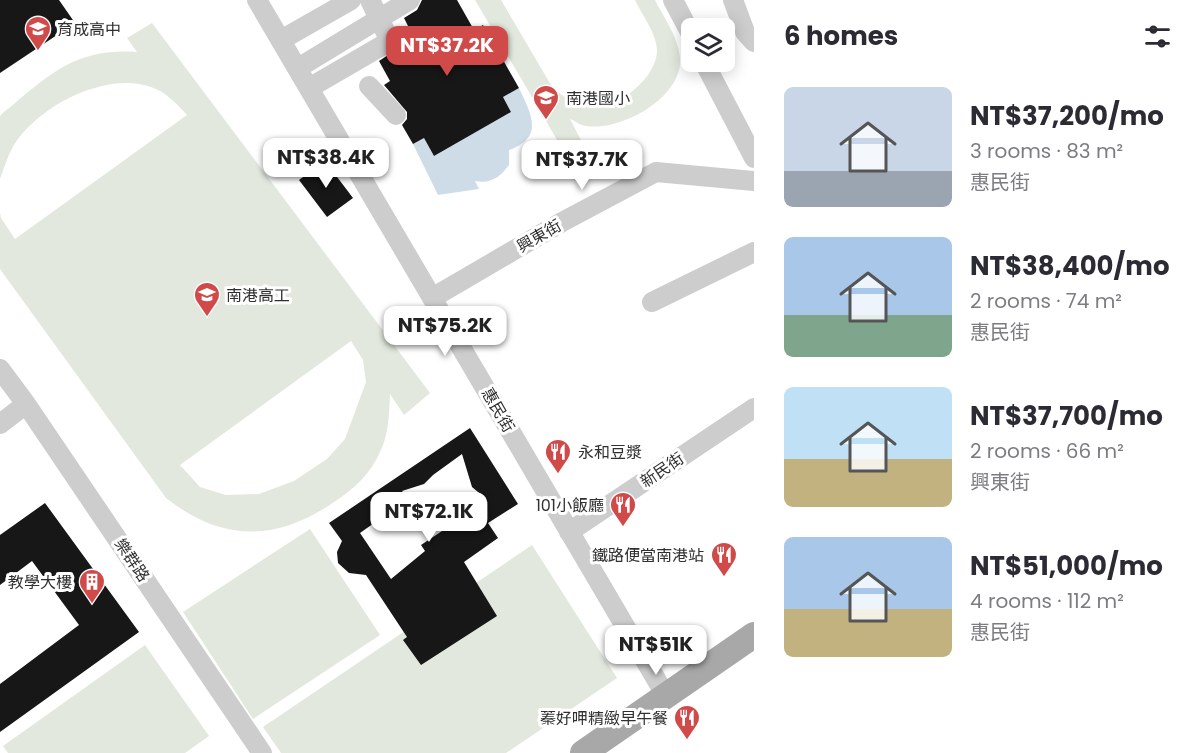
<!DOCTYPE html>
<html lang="en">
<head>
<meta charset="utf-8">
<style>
  :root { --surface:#fff; --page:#f2f2f3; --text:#2b2b33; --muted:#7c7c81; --accent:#d04a49 }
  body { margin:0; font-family:Poppins,"Noto Sans TC",sans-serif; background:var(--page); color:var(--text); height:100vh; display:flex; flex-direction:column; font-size:22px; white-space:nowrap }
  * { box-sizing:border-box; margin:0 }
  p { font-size:20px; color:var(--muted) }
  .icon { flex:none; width:33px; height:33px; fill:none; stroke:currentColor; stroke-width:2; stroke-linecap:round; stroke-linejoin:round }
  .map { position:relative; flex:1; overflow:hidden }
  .panel { display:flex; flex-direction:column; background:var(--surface); width:450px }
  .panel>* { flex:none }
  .controls { position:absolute; left:681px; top:18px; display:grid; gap:12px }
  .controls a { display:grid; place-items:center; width:54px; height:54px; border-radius:9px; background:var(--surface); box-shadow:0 3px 15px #0003; font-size:30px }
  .price { position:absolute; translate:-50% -51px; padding:0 14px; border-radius:12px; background:#fff; color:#222; font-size:20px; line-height:39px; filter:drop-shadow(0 2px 3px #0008) }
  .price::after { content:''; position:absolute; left:50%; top:36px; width:18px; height:14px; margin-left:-9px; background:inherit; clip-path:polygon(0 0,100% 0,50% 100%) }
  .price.current { background:var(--accent); color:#fff }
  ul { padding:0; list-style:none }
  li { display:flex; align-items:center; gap:18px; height:150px; padding:0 30px }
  li span { display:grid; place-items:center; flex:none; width:168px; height:120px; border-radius:9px; color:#555 }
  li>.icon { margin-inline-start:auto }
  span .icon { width:72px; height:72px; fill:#fffc; stroke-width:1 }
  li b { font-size:26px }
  h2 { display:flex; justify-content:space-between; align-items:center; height:72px; padding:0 30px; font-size:26px }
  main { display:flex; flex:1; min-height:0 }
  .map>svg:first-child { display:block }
  .green { fill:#e2e8dd; fill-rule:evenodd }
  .water { fill:#cedce8 }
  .building { fill:#171717; fill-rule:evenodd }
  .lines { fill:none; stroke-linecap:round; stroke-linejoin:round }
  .minor { stroke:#cdcdcd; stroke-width:20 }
  .major { stroke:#a8a8a8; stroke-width:26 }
  .labels { text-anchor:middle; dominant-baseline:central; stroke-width:6; stroke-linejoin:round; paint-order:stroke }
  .poi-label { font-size:16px; fill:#303030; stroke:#fff; text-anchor:start }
  .street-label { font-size:16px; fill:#303030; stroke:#fff }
</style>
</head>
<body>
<main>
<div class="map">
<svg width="754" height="753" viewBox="0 0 754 753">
  <rect width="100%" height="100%" fill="#fff"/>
  <path class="green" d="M 475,0 L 501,0 L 551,85 C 578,116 618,110 644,80 C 650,73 657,61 657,51 C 657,34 642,15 635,0 L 655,0 C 664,18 682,43 680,64 C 677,101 616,134 582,125 C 578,124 574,120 570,119 L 582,142 L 563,150 Z
    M 152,23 L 430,393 L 404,415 L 390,394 C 389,414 389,434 380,452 C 371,473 353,490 334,502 C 276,542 222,542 166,498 L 0,269 L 0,213 L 1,218 L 15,239 L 187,115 C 176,103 166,92 151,87 C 106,71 38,106 14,145 C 8,155 4,168 0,179 L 0,116 C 4,111 10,108 15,103 C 55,69 82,48 137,52 L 127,38 ZM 351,341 L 363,360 L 366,382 L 345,439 L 327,459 L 294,481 L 259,494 L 226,495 L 200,487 L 180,465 Z
    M 310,529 L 380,635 L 253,719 L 183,612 Z
    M 532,545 L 617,678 L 506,753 L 281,753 L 263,727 Z
    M 145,645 L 209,736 L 185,753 L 8,753 L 3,746 Z"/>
  <path class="water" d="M 519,88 C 531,114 545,137 509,150 L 509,165 C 500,177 491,184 475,181 L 479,189 L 438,195 L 413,144 L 424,138 L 434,156 L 511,112 L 503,97 Z"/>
  <path class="building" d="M 0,0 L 59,0 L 75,23 L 0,73 Z
    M 422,0 L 457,0 L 474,30 L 483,25 L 519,88 L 503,97 L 511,112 L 434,156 L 424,138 L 413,144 L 402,125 L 407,119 L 407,112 L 384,85 L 390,81 L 379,61 L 414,38 L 404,18 L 417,10 Z
    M 325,161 L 353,198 L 327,217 L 299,180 Z
    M 470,428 L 518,504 L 488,523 L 498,538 L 464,562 L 497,616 L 421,665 L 403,640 L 407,637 L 366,575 L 349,573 L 338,563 L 337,552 L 342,541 L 329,523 ZM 462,454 L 472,487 L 484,497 L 461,514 L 463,517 L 421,545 L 425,551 L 391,579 L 360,533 L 408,499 L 402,491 L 424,484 L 433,475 Z
    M 45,503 L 139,632 L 0,732 L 0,684 L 79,625 L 32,561 L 0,585 L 0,535 Z"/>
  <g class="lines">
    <path class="minor" d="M 257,0 L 666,696
      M 673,0 L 692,36
      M 733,0 L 745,32 L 754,42
      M 281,40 L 351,0
      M 704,62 L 754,158
      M 298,68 L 410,0
      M 369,86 L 396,115
      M 309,88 L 390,41 L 370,0
      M 432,298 L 562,222 L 656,172 L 754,181
      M 652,302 L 754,252
      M 0,369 L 26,404 L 262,753
      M 0,424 L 26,404
      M 569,532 L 754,408"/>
    <path class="major" d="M 583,753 L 754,635"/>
  </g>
  <defs>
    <symbol id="school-pin" viewBox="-11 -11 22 30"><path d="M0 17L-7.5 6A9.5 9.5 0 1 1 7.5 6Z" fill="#d04a49" stroke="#fff"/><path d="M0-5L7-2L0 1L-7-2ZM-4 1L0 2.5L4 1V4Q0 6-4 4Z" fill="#fff"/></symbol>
    <symbol id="restaurant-pin" viewBox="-11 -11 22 30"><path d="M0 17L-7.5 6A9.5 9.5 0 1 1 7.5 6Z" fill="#d04a49" stroke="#fff"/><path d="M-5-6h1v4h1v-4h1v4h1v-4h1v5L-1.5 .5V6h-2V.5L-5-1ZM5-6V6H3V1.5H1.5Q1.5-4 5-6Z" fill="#fff"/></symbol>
    <symbol id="building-pin" viewBox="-11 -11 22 30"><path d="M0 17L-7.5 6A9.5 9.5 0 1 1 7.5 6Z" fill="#d04a49" stroke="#fff"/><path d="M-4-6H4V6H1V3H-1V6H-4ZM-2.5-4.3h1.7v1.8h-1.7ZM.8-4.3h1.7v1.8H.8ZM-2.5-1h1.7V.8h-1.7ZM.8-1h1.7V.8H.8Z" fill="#fff"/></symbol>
  </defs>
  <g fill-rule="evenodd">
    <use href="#school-pin" x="23" y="14" width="30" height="40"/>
    <use href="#school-pin" x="531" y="83" width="30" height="40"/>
    <use href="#school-pin" x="192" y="280" width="30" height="40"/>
    <use href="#restaurant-pin" x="543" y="437" width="30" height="40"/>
    <use href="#restaurant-pin" x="608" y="490" width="30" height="40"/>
    <use href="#restaurant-pin" x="709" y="540" width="30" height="40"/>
    <use href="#building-pin" x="77" y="567" width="30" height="40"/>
    <use href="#restaurant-pin" x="672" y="703" width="30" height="40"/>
  </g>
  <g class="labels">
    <g class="poi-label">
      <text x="57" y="29">育成高中</text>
      <text x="566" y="98">南港國小</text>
      <text x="226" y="295">南港高工</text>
      <text x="578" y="452">永和豆漿</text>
      <text x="604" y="505" text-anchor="end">101小飯廳</text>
      <text x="704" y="555" text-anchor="end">鐵路便當南港站</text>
      <text x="72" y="582" text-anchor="end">教學大樓</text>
      <text x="668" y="718" text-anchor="end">蓁好呷精緻早午餐</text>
    </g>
    <g class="street-label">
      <text transform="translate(539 236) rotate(-30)">興東街</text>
      <text transform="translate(498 410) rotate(60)">惠民街</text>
      <text transform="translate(662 470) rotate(-34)">新民街</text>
      <text transform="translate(132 560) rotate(56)">樂群路</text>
    </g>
  </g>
</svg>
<div class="controls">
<a><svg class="icon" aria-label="layers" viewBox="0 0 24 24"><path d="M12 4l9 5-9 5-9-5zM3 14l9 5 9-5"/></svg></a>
</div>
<b class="price current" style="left:447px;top:77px">NT$37.2K</b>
<b class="price" style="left:326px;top:189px">NT$38.4K</b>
<b class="price" style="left:582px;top:191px">NT$37.7K</b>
<b class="price" style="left:445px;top:357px">NT$75.2K</b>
<b class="price" style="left:429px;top:543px">NT$72.1K</b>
<b class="price" style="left:656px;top:676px">NT$51K</b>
</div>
<section class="panel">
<h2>6 homes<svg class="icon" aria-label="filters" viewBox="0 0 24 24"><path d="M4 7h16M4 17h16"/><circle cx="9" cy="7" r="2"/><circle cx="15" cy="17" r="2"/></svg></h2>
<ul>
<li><span style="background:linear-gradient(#c9d6e8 70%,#9aa5b1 0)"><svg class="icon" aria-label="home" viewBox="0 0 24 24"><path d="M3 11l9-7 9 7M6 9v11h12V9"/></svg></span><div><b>NT$37,200/mo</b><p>3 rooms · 83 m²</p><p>惠民街</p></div></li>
<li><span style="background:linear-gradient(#a9c7e8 65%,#7fa58c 0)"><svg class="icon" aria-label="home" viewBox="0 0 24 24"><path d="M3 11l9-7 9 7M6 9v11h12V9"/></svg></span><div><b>NT$38,400/mo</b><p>2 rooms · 74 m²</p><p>惠民街</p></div></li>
<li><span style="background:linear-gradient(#bfe0f5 60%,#c2b280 0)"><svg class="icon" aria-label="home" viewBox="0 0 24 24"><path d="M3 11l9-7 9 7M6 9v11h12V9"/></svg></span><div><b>NT$37,700/mo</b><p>2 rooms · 66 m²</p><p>興東街</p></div></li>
<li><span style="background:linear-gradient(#a9c7e8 60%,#c2b280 0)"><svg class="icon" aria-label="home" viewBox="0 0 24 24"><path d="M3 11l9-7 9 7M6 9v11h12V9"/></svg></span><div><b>NT$51,000/mo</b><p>4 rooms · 112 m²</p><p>惠民街</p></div></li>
</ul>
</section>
</main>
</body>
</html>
